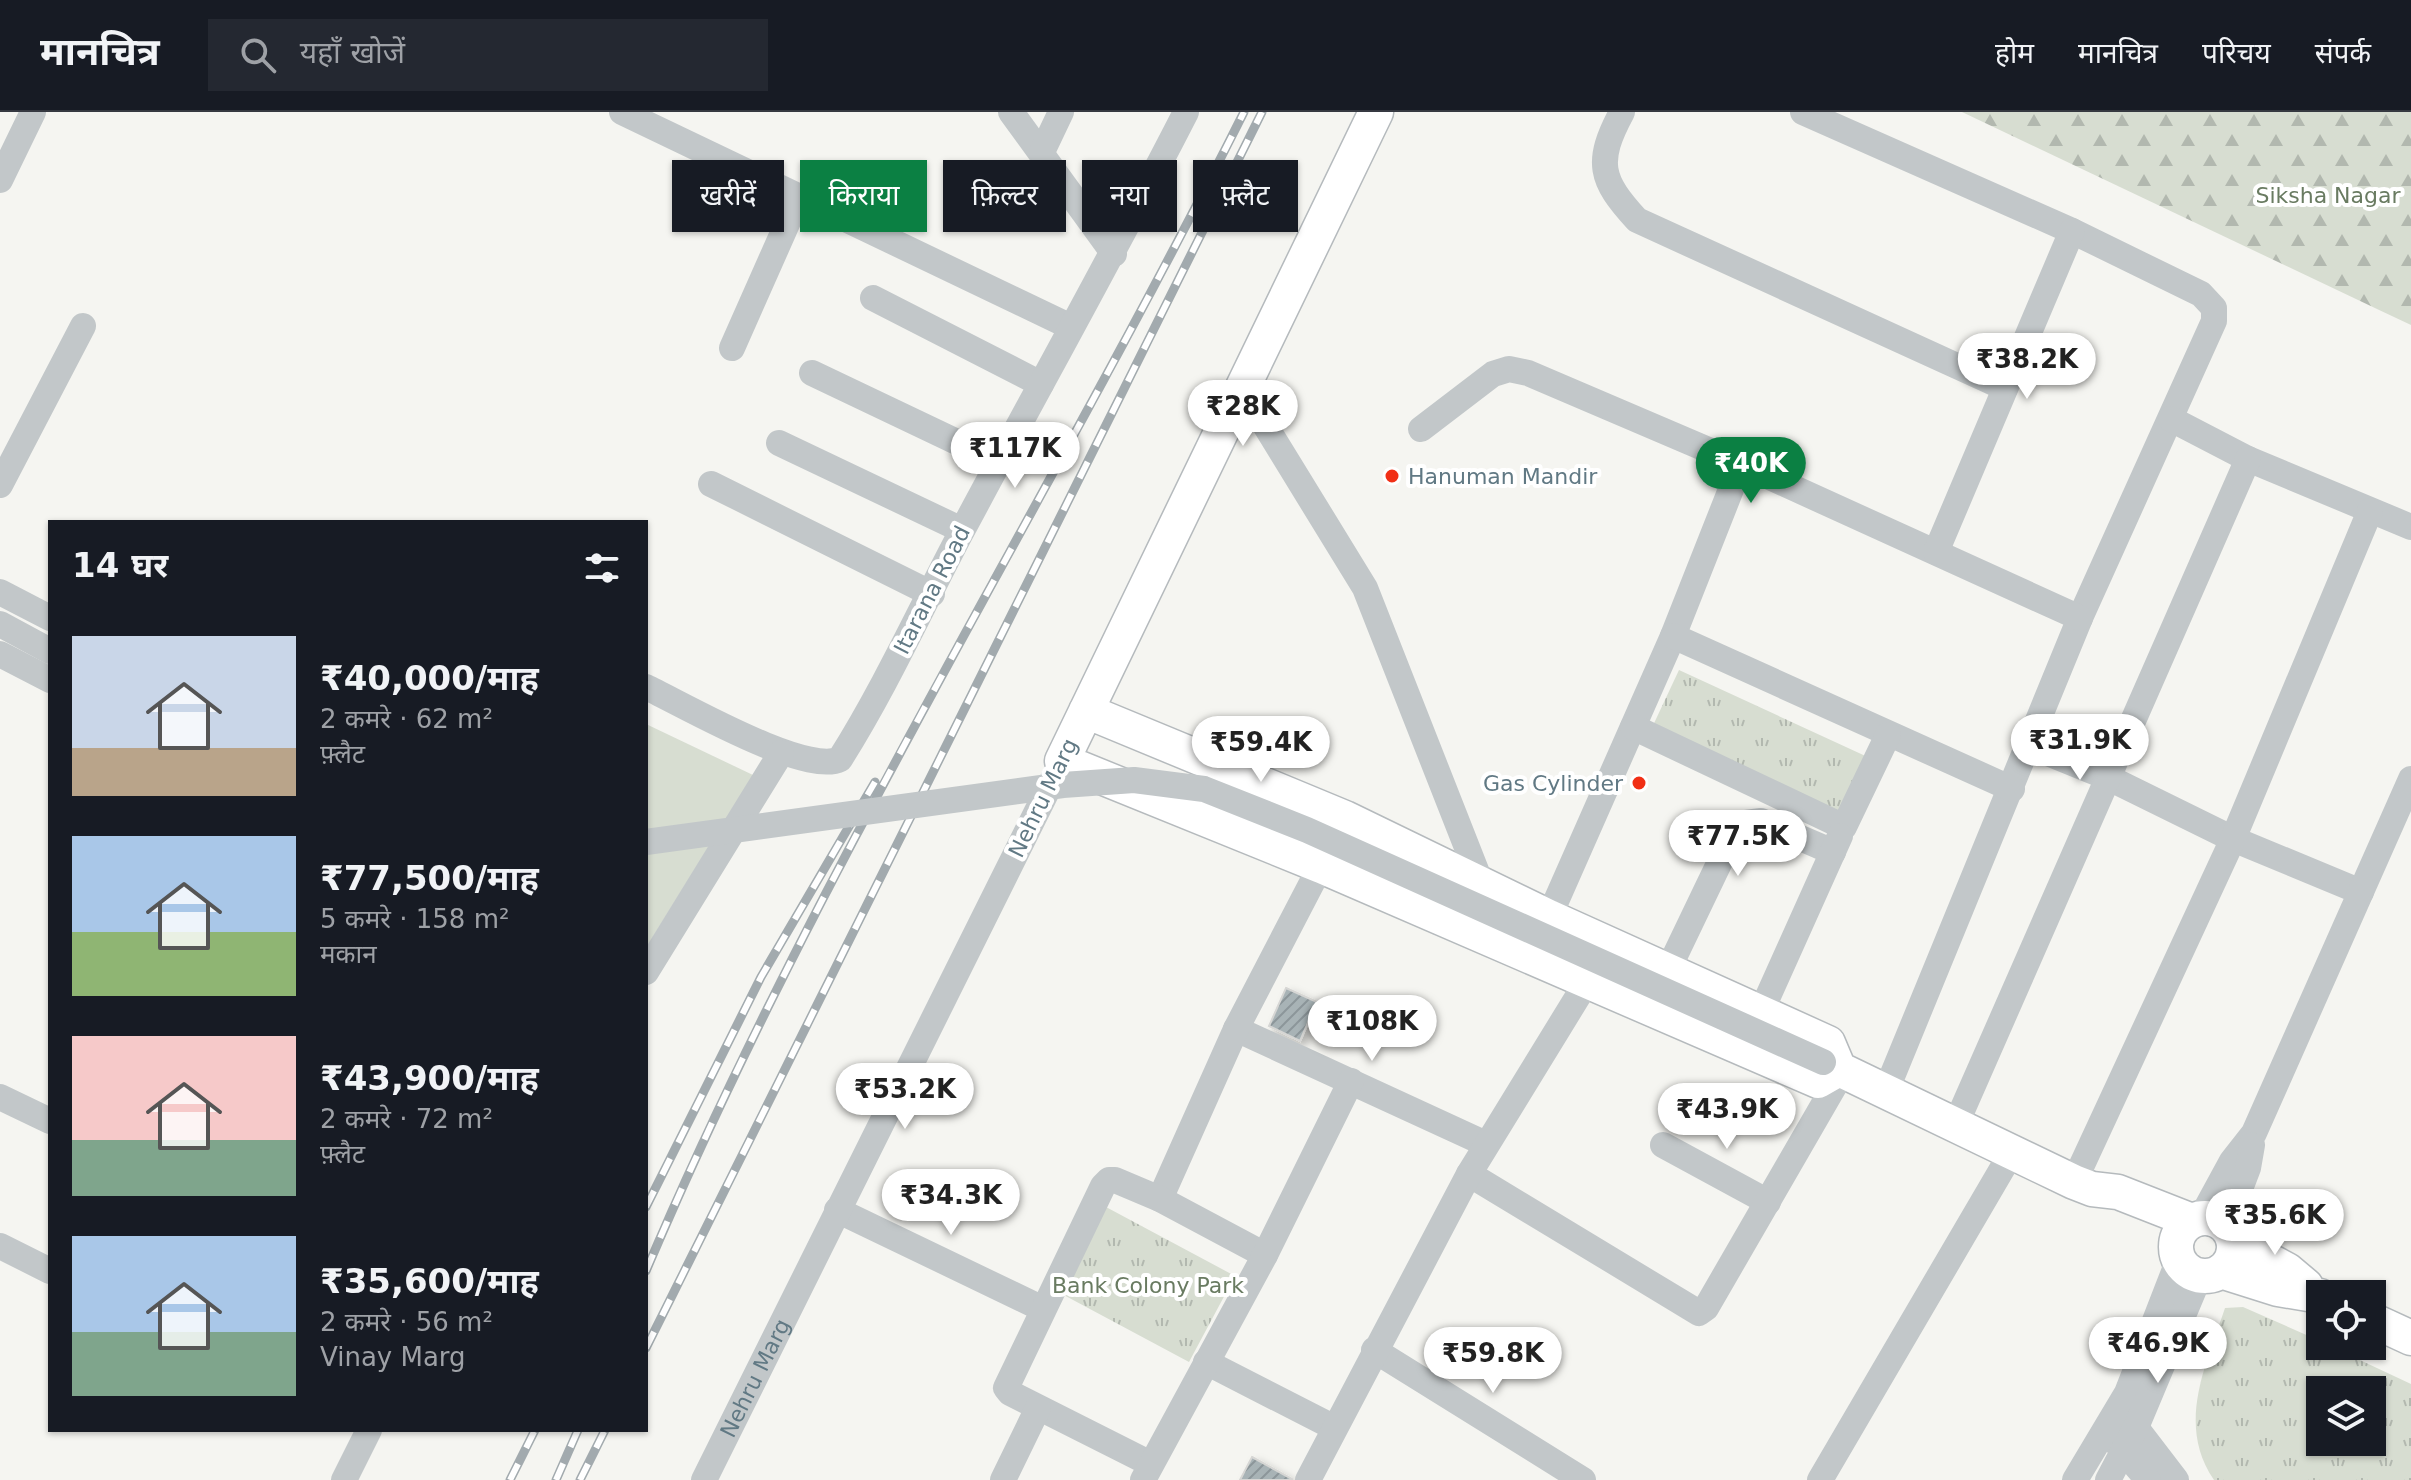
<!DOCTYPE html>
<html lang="hi">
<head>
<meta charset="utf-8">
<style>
  :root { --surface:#171b24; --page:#242831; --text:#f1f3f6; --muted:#9ea1a6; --line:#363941; --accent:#0b8043 }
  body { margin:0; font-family:"DejaVu Sans","Noto Sans Devanagari",sans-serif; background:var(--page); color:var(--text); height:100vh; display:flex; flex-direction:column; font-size:30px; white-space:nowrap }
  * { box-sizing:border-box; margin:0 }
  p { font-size:26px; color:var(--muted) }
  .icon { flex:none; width:44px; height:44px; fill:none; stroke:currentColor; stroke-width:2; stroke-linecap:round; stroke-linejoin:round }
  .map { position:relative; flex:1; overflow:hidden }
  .side { position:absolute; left:48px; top:408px; width:600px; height:912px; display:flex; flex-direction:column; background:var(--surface); border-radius:0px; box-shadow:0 2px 6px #0004 }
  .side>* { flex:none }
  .hud { position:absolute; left:672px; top:48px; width:760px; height:72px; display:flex; gap:16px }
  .fabs { position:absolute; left:2306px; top:1168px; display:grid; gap:16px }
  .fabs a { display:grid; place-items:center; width:80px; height:80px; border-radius:0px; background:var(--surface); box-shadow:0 2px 6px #0004; font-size:40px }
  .price { position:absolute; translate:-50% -68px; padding:0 18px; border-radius:28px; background:#fff; color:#222; font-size:26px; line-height:52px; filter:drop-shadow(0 2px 4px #0008) }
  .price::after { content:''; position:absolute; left:50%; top:48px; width:24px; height:18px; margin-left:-12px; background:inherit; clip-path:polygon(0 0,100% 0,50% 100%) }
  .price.on { background:var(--accent); color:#fff }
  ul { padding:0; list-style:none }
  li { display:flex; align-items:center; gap:24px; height:200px; padding:0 24px }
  li span { display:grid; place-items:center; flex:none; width:224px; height:160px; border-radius:0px; color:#555 }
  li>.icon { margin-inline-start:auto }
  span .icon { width:96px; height:96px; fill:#fffc; stroke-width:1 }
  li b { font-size:34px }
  h2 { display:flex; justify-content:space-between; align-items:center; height:96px; padding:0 24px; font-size:34px }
  .chip { padding:0 28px; border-radius:0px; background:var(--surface); box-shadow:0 2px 6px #0004; font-size:28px; line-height:72px }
  .chip.on { background:var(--accent); color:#fff }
  header { display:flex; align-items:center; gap:48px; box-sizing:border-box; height:112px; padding:0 40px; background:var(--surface); border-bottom:2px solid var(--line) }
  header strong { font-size:38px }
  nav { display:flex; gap:44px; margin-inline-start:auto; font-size:28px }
  .search { width:560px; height:72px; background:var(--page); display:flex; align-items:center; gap:20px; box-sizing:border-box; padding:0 28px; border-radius:0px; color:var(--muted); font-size:30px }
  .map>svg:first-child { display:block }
  .grass { fill:#d7ddd1 }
  .forest { fill:url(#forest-firs) }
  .park { fill:url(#park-tufts); fill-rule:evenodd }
  .building { fill:url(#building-hatch); stroke:#d6d6d4; stroke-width:2; filter:url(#shadow) }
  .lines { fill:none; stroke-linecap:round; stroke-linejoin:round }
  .major-casing { stroke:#b5babd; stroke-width:37 }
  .minor { stroke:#c2c7c9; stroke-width:26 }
  .major { stroke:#fff; stroke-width:34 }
  .rail-casing { stroke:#a2aaae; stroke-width:9 }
  .rail { stroke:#fff; stroke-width:6; stroke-dasharray:18; stroke-linecap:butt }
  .minor-bridge { stroke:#c2c7c9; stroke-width:26 }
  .poi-dot { fill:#f12f15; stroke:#fff; stroke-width:3 }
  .labels { text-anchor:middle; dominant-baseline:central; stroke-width:8; stroke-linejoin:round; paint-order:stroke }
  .park-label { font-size:22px; fill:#697b61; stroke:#fff }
  .poi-label { font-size:22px; fill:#617984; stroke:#fff; text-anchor:start }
  .street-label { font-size:22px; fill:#617984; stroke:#fff }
</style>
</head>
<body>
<header>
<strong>मानचित्र</strong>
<div class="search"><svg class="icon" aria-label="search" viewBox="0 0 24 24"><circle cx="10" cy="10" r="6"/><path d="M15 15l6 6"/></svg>यहाँ खोजें</div>
<nav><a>होम</a><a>मानचित्र</a><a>परिचय</a><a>संपर्क</a></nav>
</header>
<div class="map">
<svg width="2411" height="1368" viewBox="0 0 2411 1368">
  <defs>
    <pattern id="forest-firs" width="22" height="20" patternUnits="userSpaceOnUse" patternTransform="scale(2)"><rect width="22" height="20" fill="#d7ddd1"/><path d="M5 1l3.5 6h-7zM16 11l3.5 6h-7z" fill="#b2b8af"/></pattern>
    <pattern id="park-tufts" width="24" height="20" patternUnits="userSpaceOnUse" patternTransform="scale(2)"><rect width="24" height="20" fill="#d7ddd1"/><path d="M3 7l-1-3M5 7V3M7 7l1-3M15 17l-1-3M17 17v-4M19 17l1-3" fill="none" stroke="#b2b8af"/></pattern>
    <pattern id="building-hatch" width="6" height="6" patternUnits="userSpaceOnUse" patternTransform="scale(2)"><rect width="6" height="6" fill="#a8b3b6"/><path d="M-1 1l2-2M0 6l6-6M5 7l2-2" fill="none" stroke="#8c969a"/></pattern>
    <filter id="shadow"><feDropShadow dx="5" dy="5" stdDeviation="4" flood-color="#0004"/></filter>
  </defs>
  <rect width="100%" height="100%" fill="#f5f5f1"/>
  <path class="grass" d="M 646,612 L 753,663 L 646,836 Z"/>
  <path class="forest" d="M 1962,0 L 2411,0 L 2411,213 L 2377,197 Z"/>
  <path class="park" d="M 1679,558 L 1872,647 L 1842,711 L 1649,622 Z
    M 1106,1095 L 1235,1164 L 1189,1250 L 1060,1181 Z
    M 2243,1195 L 2320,1229 L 2320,1234 L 2330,1234 L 2411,1272 L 2411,1368 L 2214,1368 C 2176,1313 2206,1253 2225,1196 ZM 2372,1278 L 2372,1330 L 2320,1330 L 2320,1278 Z"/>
  <path class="building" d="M 1286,876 L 1317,890 L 1300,929 L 1269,914 Z
    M 1252,1345 L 1292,1367 L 1292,1368 L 1240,1368 Z"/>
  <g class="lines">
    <defs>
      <path id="major" d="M 1376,0 L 1062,649 L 1321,754 L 1818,969 L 1839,957
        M 1086,599 L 1345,706 L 1549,805 L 1828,931 L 1839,957 L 2074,1070 L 2092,1077 L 2118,1080 L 2192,1109
        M2176 1135a29 29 0 1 1 58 0a29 29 0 1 1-58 0Z
        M 2234,1130 L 2287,1158 L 2306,1174
        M 2221,1159 L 2278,1177 L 2320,1184
        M 2372,1208 L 2411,1226"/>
    </defs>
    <use href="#major" class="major-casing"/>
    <g class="minor">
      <path d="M 622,0 L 1071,215"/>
      <path d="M 1011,0 L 1114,142"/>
      <path d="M 1622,0 C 1595,50 1600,68 1637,108 L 2005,276"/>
      <path d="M 1803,0 L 2072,119 L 2201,182 L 2214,196 L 2214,209 L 2080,506 L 1886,979"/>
      <path d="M 1042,40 L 1061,0"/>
      <path d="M 0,68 L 33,0"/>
      <path d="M 873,186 L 1041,272"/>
      <path d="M 732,236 L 798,87"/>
      <path d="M 812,261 L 1001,351"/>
      <path d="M 1241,274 L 1365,476 L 1481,771"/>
      <path d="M 2171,307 L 2248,347 L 2411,415"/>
      <path d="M 1421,317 L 1493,262 L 1509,257 L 1528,261 L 1741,352 L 1673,524 L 1549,805"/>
      <path d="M 779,331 L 962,418"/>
      <path d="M 1741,352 L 2080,506"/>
      <path d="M 711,372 L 932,482"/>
      <path d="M 0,373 L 83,214"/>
      <path d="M 1936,440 L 2072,119"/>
      <path d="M 0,480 L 50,506"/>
      <path d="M 0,512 L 50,539"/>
      <path d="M 1673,524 L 2012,677"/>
      <path d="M 0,542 L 50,568"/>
      <path d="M 646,575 C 682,592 806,664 840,647 C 886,574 922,494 963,417 C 1037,278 1114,141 1186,0"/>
      <path d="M 1633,615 L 1844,715 L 1888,623"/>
      <path d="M 2028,633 L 2109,666 L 2233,727 L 2361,780"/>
      <path d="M 1668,858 L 1738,712 L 1761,709 L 1833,740"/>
      <path d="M 646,860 L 781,641"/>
      <path d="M 1761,900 L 1840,724"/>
      <path d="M 1236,917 L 1486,1032"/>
      <path d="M 0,985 L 50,1009"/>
      <path d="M 1956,1012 L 2248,347"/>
      <path d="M 1663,1033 L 1768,1090"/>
      <path d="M 1469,1062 L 1699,1201 L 1706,1196 L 1843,959"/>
      <path d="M 2074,1070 L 2233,727 L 2370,399"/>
      <path d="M 1160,1087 L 1236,917 L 1329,738"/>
      <path d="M 837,1098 L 1043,1197"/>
      <path d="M 2201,1106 L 2232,1049 L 2254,1021 L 2411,667"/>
      <path d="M 2226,1114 L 2248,1056 L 2252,1033"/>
      <path d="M 0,1134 L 50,1159"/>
      <path d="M 1374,1238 L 1583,1368"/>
      <path d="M 1206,1250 L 1333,1315"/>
      <path d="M 2127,1304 L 2176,1368"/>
      <path d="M 2114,1328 L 2148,1368"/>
      <path d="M 1151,1352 L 1010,1281 L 1006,1276 L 1103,1074 L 1109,1068 L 1115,1068 L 1160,1087 L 1265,1143"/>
      <path d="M 344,1368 L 369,1318"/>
      <path id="s1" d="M 704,1368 L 1057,659"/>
      <path d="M 1003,1368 L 1038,1296"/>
      <path d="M 1143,1368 L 1265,1143 L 1351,969"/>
      <path d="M 1308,1368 L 1469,1062 L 1596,855"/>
      <path d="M 1820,1368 L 2012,1040"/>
      <path d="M 2075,1368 L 2127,1281 L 2179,1147"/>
      <path d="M 2108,1368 L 2137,1313 L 2200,1163"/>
    </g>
    <use href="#major" class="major"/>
    <defs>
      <path id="rail" d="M 646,1095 L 761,865 L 875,670
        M 646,1159 C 816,758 1050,388 1244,0
        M 646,1236 L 1262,0
        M 510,1368 L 535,1318
        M 556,1368 L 578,1318
        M 580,1368 L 605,1318"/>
    </defs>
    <use href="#rail" class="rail-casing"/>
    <use href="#rail" class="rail"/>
    <path class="minor-bridge" d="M 646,730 L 1063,673 L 1134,668 L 1204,677 L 1307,718 L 1823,950"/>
  </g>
  <g class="poi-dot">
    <circle cx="1392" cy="364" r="8"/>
    <circle cx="1639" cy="671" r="8"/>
  </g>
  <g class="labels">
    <g class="park-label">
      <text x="2328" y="83">Siksha Nagar</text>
      <text x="1148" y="1173">Bank Colony Park</text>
    </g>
    <g class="poi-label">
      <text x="1408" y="364">Hanuman Mandir</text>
      <text x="1623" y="671" text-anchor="end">Gas Cylinder</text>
    </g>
    <g class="street-label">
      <text transform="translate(932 478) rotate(-63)">Itarana Road</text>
      <text transform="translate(1043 686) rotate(-64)">Nehru Marg</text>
      <text stroke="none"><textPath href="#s1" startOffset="114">Nehru Marg</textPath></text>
    </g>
  </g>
</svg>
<div class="fabs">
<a><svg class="icon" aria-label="locate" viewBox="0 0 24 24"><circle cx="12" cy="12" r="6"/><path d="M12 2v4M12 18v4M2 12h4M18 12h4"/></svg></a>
<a><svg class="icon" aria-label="layers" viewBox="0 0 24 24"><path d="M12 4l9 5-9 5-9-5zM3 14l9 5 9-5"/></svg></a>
</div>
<b class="price" style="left:2027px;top:289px">₹38.2K</b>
<b class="price" style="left:1243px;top:336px">₹28K</b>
<b class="price" style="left:1015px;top:378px">₹117K</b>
<b class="price on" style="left:1751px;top:393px">₹40K</b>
<b class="price" style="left:2080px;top:670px">₹31.9K</b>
<b class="price" style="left:1261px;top:672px">₹59.4K</b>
<b class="price" style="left:1738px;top:766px">₹77.5K</b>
<b class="price" style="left:1372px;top:951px">₹108K</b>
<b class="price" style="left:905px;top:1019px">₹53.2K</b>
<b class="price" style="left:1727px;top:1039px">₹43.9K</b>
<b class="price" style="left:951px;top:1125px">₹34.3K</b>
<b class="price" style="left:2275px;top:1145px">₹35.6K</b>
<b class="price" style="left:2158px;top:1273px">₹46.9K</b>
<b class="price" style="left:1493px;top:1283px">₹59.8K</b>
<div class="hud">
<a class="chip">खरीदें</a>
<a class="chip on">किराया</a>
<a class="chip">फ़िल्टर</a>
<a class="chip">नया</a>
<a class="chip">फ़्लैट</a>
</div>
<section class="side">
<h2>14 घर<svg class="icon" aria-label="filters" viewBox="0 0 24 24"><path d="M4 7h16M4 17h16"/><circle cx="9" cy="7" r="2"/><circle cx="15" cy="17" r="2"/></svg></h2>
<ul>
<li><span style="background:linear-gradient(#c9d6e8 70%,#b9a48a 0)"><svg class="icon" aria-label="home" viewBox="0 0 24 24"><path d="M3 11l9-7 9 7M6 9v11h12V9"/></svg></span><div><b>₹40,000/माह</b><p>2 कमरे · 62 m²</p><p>फ़्लैट</p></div></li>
<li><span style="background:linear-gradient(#a9c7e8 60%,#8fb573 0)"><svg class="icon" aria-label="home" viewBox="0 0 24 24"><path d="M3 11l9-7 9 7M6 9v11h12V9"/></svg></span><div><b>₹77,500/माह</b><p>5 कमरे · 158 m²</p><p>मकान</p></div></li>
<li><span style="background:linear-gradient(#f6c9c9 65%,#7fa58c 0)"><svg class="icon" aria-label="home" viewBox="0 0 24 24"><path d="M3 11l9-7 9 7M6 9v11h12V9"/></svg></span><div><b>₹43,900/माह</b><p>2 कमरे · 72 m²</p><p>फ़्लैट</p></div></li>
<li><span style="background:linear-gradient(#a9c7e8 60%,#7fa58c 0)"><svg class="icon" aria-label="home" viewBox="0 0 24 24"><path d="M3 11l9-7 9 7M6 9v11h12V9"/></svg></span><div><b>₹35,600/माह</b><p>2 कमरे · 56 m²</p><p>Vinay Marg</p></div></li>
</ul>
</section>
</div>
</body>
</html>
